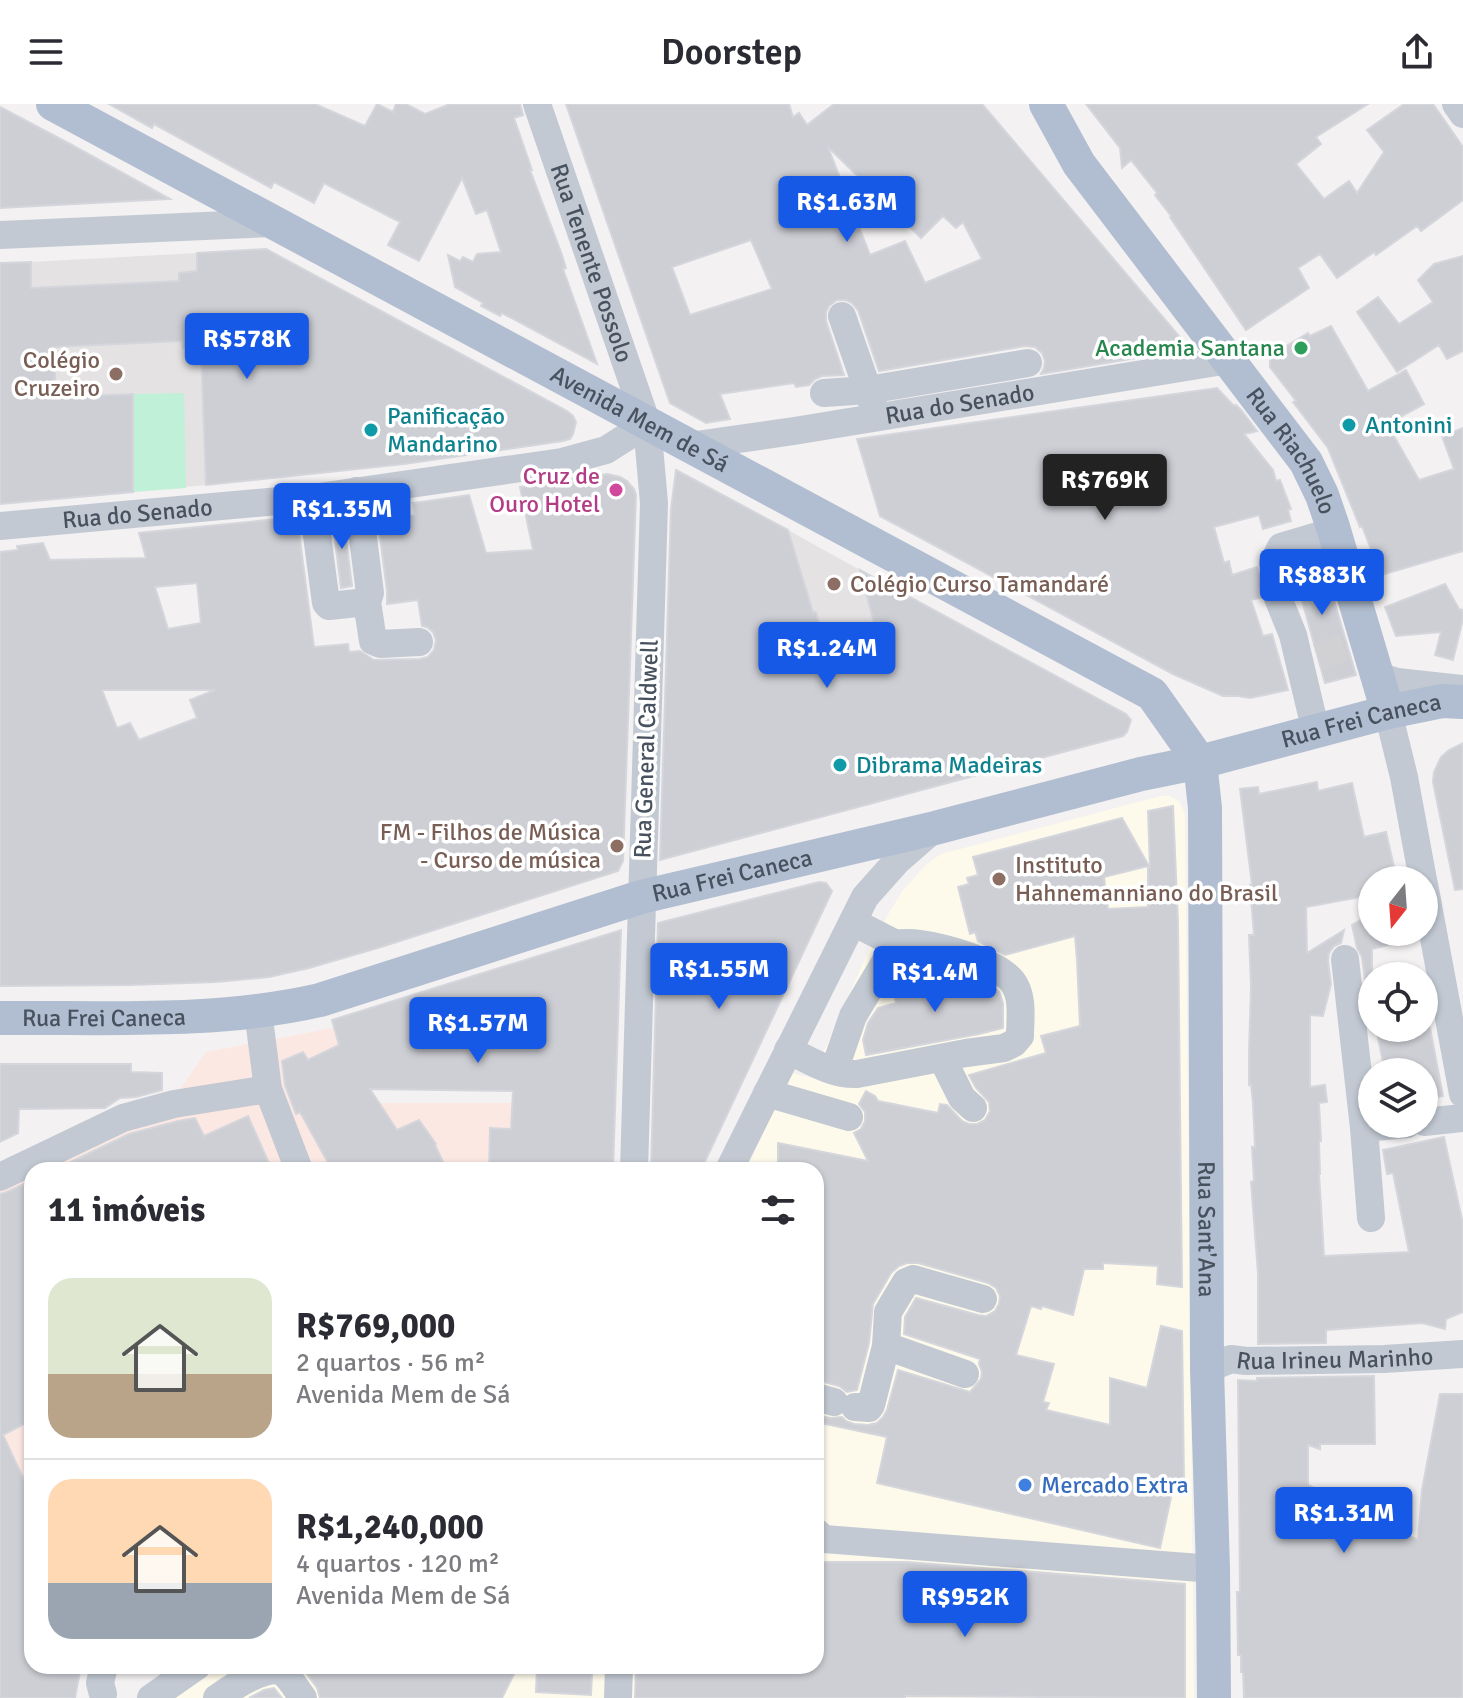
<!DOCTYPE html>
<html lang="pt">
<head>
<meta charset="utf-8">
<style>
  :root { --surface:#fff; --page:#f2f2f3; --text:#2b2b33; --muted:#7c7c81; --line:#e1e1e2; --accent:#1759e7 }
  body { margin:0; font-family:Signika,sans-serif; background:var(--page); color:var(--text); height:100vh; display:flex; flex-direction:column; font-size:30px; white-space:nowrap }
  * { box-sizing:border-box; margin:0 }
  p { font-size:26px; color:var(--muted) }
  .icon { flex:none; width:44px; height:44px; fill:none; stroke:currentColor; stroke-width:2; stroke-linecap:round; stroke-linejoin:round }
  .map { position:relative; flex:1; overflow:hidden }
  .sheet { position:absolute; left:24px; top:1058px; width:800px; height:512px; display:flex; flex-direction:column; background:var(--surface); border-radius:24px; box-shadow:0 2px 6px #0004 }
  .sheet>* { flex:none }
  .needle { width:52px; rotate:197deg }
  .buttons { position:absolute; left:1358px; top:762px; display:grid; gap:16px }
  .buttons a { display:grid; place-items:center; width:80px; height:80px; border-radius:50%; background:var(--surface); box-shadow:0 2px 6px #0004; font-size:40px }
  .price { position:absolute; translate:-50% -68px; padding:0 18px; border-radius:8px; background:var(--accent); color:#fff; font-size:26px; line-height:52px; filter:drop-shadow(0 2px 4px #0008) }
  .price::after { content:''; position:absolute; left:50%; top:48px; width:24px; height:18px; margin-left:-12px; background:inherit; clip-path:polygon(0 0,100% 0,50% 100%) }
  .price.active { background:#222; color:#fff }
  ul { padding:0; list-style:none }
  li { display:flex; align-items:center; gap:24px; height:200px; padding:0 24px }
  li+li { border-top:2px solid var(--line) }
  li span { display:grid; place-items:center; flex:none; width:224px; height:160px; border-radius:24px; color:#555 }
  li>.icon { margin-inline-start:auto }
  span .icon { width:96px; height:96px; fill:#fffc; stroke-width:1 }
  li b { font-size:34px }
  h2 { display:flex; justify-content:space-between; align-items:center; height:96px; padding:0 24px; font-size:34px }
  header { display:flex; justify-content:space-between; align-items:center; height:104px; padding:0 24px; background:var(--surface); font-size:36px; font-weight:600 }
  .map>svg:first-child { display:block }
  .commercial { fill:#fdfaec }
  .education { fill:#e4e2e3 }
  .medical { fill:#fce8e3 }
  .green { fill:#c0f0d8 }
  .building { fill:#cdcfd5; stroke:#d5d6dc; stroke-width:2; fill-rule:evenodd }
  .lines { fill:none; stroke-linecap:round; stroke-linejoin:round }
  .minor-tunnel { stroke:#d1d1d4; stroke-width:28; stroke-dasharray:28 14; stroke-linecap:butt }
  .minor { stroke:#c2c9d3; stroke-width:28 }
  .major { stroke:#b1bdd0; stroke-width:34 }
  .leisure-dot { fill:#2e9e5b; stroke:#fff; stroke-width:3 }
  .education-dot { fill:#8d6e63; stroke:#fff; stroke-width:3 }
  .culture-dot { fill:#0f9aa8; stroke:#fff; stroke-width:3 }
  .hotel-dot { fill:#d1479c; stroke:#fff; stroke-width:3 }
  .shop-dot { fill:#3f7fe0; stroke:#fff; stroke-width:3 }
  .labels { text-anchor:middle; dominant-baseline:central; stroke-width:7; stroke-linejoin:round; paint-order:stroke }
  .street-label { font-size:24px; fill:#48525f; stroke:#fff }
  .leisure-label { font-size:24px; fill:#27864d; stroke:#fff; text-anchor:end }
  .education-label { font-size:24px; fill:#785e54; stroke:#fff; text-anchor:end }
  .culture-label { font-size:24px; fill:#0d838f; stroke:#fff; text-anchor:start }
  .hotel-label { font-size:24px; fill:#b23c85; stroke:#fff; text-anchor:end }
  .shop-label { font-size:24px; fill:#366cbe; stroke:#fff; text-anchor:start }
</style>
</head>
<body>
<header><svg class="icon" aria-label="menu" viewBox="0 0 24 24"><path d="M4 6h16M4 12h16M4 18h16"/></svg>Doorstep<svg class="icon" aria-label="share" viewBox="0 0 24 24"><path d="M12 15V3M7 8l5-5 5 5M5 13v7h14v-7"/></svg></header>
<div class="map">
<svg width="1463" height="1594" viewBox="0 0 1463 1594">
  <rect width="100%" height="100%" fill="#f3f1f1"/>
  <path class="commercial" d="M 1161,692 L 1169,692 L 1179,697 L 1185,710 L 1194,1594 L 632,1594 L 633,1562 L 816,1562 L 816,1066 L 746,1066 L 791,969 L 812,974 L 875,832 L 903,786 L 927,760 L 941,750 Z
    M 217,1562 L 606,1562 L 605,1594 L 173,1594 Z"/>
  <path class="education" d="M 197,149 L 206,381 L 32,397 L 31,158 Z
    M 788,426 L 860,466 L 874,519 L 822,531 L 816,509 L 813,508 Z"/>
  <path class="medical" d="M 338,923 L 356,999 L 526,999 L 524,1066 L 32,1066 L 32,1451 L 0,1415 L 0,1060 L 174,994 L 206,948 Z"/>
  <path class="green" d="M 184,289 L 186,384 L 133,388 L 133,290 Z"/>
  <path class="building" d="M 109,0 L 315,0 L 365,22 L 377,0 L 393,8 L 396,0 L 406,0 L 425,10 L 450,0 L 520,0 L 523,11 L 514,14 L 532,66 L 530,66 L 561,148 L 566,164 L 563,165 L 597,260 L 502,209 L 500,212 L 481,202 L 483,199 L 455,183 L 448,151 L 460,157 L 463,153 L 473,158 L 477,150 L 501,148 L 487,106 L 476,110 L 462,74 L 419,157 L 388,141 L 400,118 L 324,79 L 314,99 L 274,78 L 271,84 L 154,20 L 152,24 Z
    M 566,0 L 789,0 L 793,13 L 799,9 L 807,21 L 834,0 L 982,0 L 1190,245 L 1041,270 L 1044,264 L 1045,257 L 1042,249 L 1035,243 L 1025,242 L 879,267 L 858,206 L 852,199 L 846,196 L 837,196 L 829,202 L 826,208 L 826,217 L 844,271 L 822,272 L 815,275 L 809,281 L 796,283 L 794,279 L 720,290 L 730,315 L 706,319 L 670,299 ZM 828,43 L 921,134 L 943,112 L 956,124 L 963,118 L 982,155 L 925,179 L 905,137 L 870,151 ZM 751,136 L 772,185 L 690,211 L 672,163 Z
    M 1086,0 L 1368,0 L 1316,33 L 1321,40 L 1296,60 L 1324,95 L 1349,77 L 1357,89 L 1384,48 L 1367,26 L 1404,0 L 1433,0 L 1463,43 L 1463,96 L 1421,127 L 1417,122 L 1376,151 L 1374,148 L 1337,174 L 1320,150 L 1298,164 L 1309,184 L 1246,226 L 1170,113 L 1171,112 L 1155,91 L 1157,89 L 1131,56 L 1122,64 L 1120,44 Z
    M 0,3 L 70,40 L 170,95 L 0,104 Z
    M 266,145 L 567,307 L 573,312 L 576,318 L 573,330 L 570,335 L 563,337 L 404,360 L 206,381 L 201,245 L 183,244 L 182,237 L 54,243 L 56,293 L 133,290 L 133,388 L 0,400 L 0,159 L 31,158 L 31,184 L 179,177 L 179,169 L 197,167 L 197,149 Z
    M 1463,152 L 1463,247 L 1447,255 L 1439,241 L 1397,268 L 1357,208 L 1378,193 L 1399,220 L 1433,198 L 1418,176 L 1434,160 Z
    M 1331,222 L 1368,287 L 1406,266 L 1424,300 L 1387,320 L 1419,376 L 1454,365 L 1442,332 L 1463,324 L 1463,447 L 1381,471 L 1362,422 L 1360,423 L 1328,344 L 1293,298 L 1296,297 L 1270,263 L 1270,252 L 1308,229 L 1310,232 Z
    M 1217,284 L 1234,302 L 1236,301 L 1241,306 L 1257,327 L 1244,330 L 1273,366 L 1276,377 L 1280,376 L 1291,405 L 1288,406 L 1291,417 L 1263,425 L 1259,411 L 1214,423 L 1224,459 L 1229,457 L 1232,471 L 1257,463 L 1259,469 L 1267,475 L 1262,479 L 1259,486 L 1260,494 L 1251,496 L 1263,532 L 1272,530 L 1288,586 L 1250,594 L 1238,592 L 1223,592 L 1173,570 L 880,412 L 857,335 Z
    M 676,366 L 788,426 L 813,508 L 816,508 L 822,531 L 874,519 L 860,466 L 1126,610 L 1131,616 L 1127,628 L 1123,632 L 660,756 L 671,405 Z
    M 607,370 L 620,373 L 627,377 L 634,385 L 636,391 L 623,757 L 618,767 L 381,843 L 309,864 L 269,873 L 216,878 L 131,881 L 0,882 L 0,448 L 18,446 L 17,442 L 43,439 L 50,456 L 146,454 L 139,429 L 297,413 L 314,543 L 348,540 L 349,548 L 360,547 L 374,556 L 420,555 L 428,553 L 434,546 L 436,536 L 433,528 L 427,523 L 422,522 L 418,496 L 387,500 L 387,487 L 378,417 L 415,411 L 413,399 L 469,391 L 486,449 L 533,446 L 520,383 ZM 197,479 L 201,519 L 168,525 L 155,483 ZM 102,586 L 215,586 L 190,596 L 197,614 L 139,636 L 130,619 L 117,624 Z
    M 343,410 L 352,482 L 341,484 L 332,412 Z
    M 1320,449 L 1356,571 L 1325,579 L 1298,482 L 1292,484 L 1287,476 L 1282,473 L 1288,467 L 1293,457 Z
    M 1445,480 L 1459,505 L 1463,506 L 1463,515 L 1453,556 L 1435,551 L 1441,528 L 1396,532 L 1385,503 Z
    M 1463,639 L 1463,785 L 1455,786 L 1433,678 L 1434,668 L 1441,653 L 1449,646 Z
    M 1317,678 L 1318,687 L 1352,679 L 1364,733 L 1386,728 L 1397,776 L 1372,776 L 1372,791 L 1306,803 L 1307,849 L 1344,826 L 1341,839 L 1334,842 L 1329,849 L 1328,857 L 1331,880 L 1323,912 L 1310,911 L 1310,983 L 1325,981 L 1327,998 L 1319,999 L 1321,1037 L 1319,1037 L 1320,1070 L 1319,1070 L 1324,1152 L 1409,1148 L 1393,1069 L 1387,1070 L 1383,1046 L 1444,1033 L 1463,1120 L 1463,1208 L 1446,1215 L 1445,1225 L 1422,1219 L 1326,1226 L 1326,1239 L 1258,1240 L 1258,1169 L 1251,1078 L 1254,1077 L 1252,1043 L 1255,1043 L 1253,999 L 1251,980 L 1249,981 L 1249,949 L 1251,882 L 1249,831 L 1254,831 L 1250,781 L 1252,781 L 1240,685 L 1258,683 L 1259,690 Z
    M 1173,702 L 1178,818 L 1182,1183 L 1157,1180 L 1158,1162 L 1103,1159 L 1103,1165 L 1084,1165 L 1073,1211 L 1042,1202 L 1041,1205 L 1031,1202 L 1016,1251 L 1054,1260 L 1043,1298 L 1049,1299 L 1046,1306 L 1110,1321 L 1110,1274 L 1147,1284 L 1161,1222 L 1182,1227 L 1184,1377 L 1175,1375 L 1160,1444 L 877,1379 L 887,1333 L 816,1318 L 816,1311 L 830,1314 L 842,1313 L 846,1317 L 854,1320 L 868,1321 L 877,1319 L 883,1313 L 887,1306 L 898,1266 L 970,1288 L 981,1275 L 982,1268 L 979,1260 L 980,1255 L 904,1230 L 905,1213 L 916,1194 L 978,1211 L 986,1212 L 995,1207 L 999,1200 L 1000,1192 L 996,1184 L 988,1179 L 918,1159 L 907,1159 L 899,1162 L 891,1169 L 873,1200 L 869,1239 L 857,1286 L 847,1288 L 839,1282 L 816,1276 L 816,1066 L 778,1066 L 778,1039 L 868,1057 L 854,1029 L 861,1025 L 865,1017 L 865,1008 L 859,1000 L 866,987 L 875,992 L 878,997 L 938,1009 L 940,1000 L 947,1001 L 962,1017 L 969,1020 L 977,1020 L 985,1016 L 990,1007 L 989,998 L 976,984 L 969,971 L 1046,949 L 1041,932 L 1080,922 L 1077,856 L 1075,832 L 1005,851 L 978,837 L 975,828 L 970,830 L 958,783 L 969,780 L 967,774 L 978,771 L 973,753 L 1122,714 L 1150,764 L 1148,707 ZM 1148,762 L 1148,803 L 1108,805 L 1104,773 Z
    M 819,778 L 826,779 L 832,787 L 701,1066 L 651,1066 L 658,819 Z
    M 1372,809 L 1372,828 L 1414,828 L 1415,834 L 1372,845 L 1372,875 L 1365,876 L 1362,853 L 1357,844 L 1352,821 Z
    M 621,826 L 613,1066 L 489,1066 L 490,1024 L 511,1025 L 513,987 L 370,985 L 397,1026 L 419,1016 L 436,1040 L 435,1041 L 447,1066 L 332,1066 L 300,1008 L 296,1010 L 285,981 L 282,957 L 303,948 L 308,956 L 339,941 L 332,916 Z
    M 962,868 L 983,877 L 999,888 L 1003,899 L 1003,924 L 979,930 L 866,951 L 863,936 L 868,919 L 878,904 L 896,899 L 893,887 Z
    M 1376,924 L 1430,924 L 1443,992 L 1424,996 L 1424,968 L 1385,968 Z
    M 0,960 L 131,960 L 131,968 L 162,969 L 162,986 L 136,993 L 120,994 L 105,1004 L 19,1005 L 18,1029 L 0,1038 Z
    M 248,1012 L 272,1066 L 54,1066 L 129,1030 L 178,1017 L 195,1014 L 204,1032 Z
    M 32,1076 L 32,1316 L 3,1331 L 32,1393 L 32,1562 L 81,1562 L 75,1594 L 0,1594 L 0,1090 L 7,1088 Z
    M 1374,1272 L 1375,1340 L 1320,1340 L 1320,1345 L 1308,1341 L 1308,1381 L 1418,1436 L 1422,1386 L 1440,1290 L 1463,1290 L 1463,1594 L 1244,1594 L 1243,1568 L 1241,1568 L 1241,1551 L 1238,1551 L 1237,1488 L 1240,1488 L 1238,1276 L 1257,1277 L 1257,1274 Z
    M 816,1458 L 907,1458 L 1185,1480 L 1185,1594 L 905,1592 L 905,1594 L 635,1594 L 636,1562 L 816,1562 Z
    M 301,1562 L 518,1562 L 502,1594 L 320,1594 L 317,1584 Z
    M 537,1562 L 580,1562 L 580,1569 L 592,1569 L 591,1591 L 536,1588 Z
    M 274,1584 L 282,1594 L 249,1594 L 264,1586 Z"/>
  <g class="lines">
    <path class="minor-tunnel" d="M 1318,553 L 1347,542"/>
    <g class="minor">
      <path id="s1" d="M 537,0 L 647,320 L 654,399 L 634,1066"/>
      <path d="M 1456,0 L 1463,10"/>
      <path d="M 0,131 L 273,119"/>
      <path d="M 842,212 L 873,301"/>
      <path d="M 824,289 L 868,286 L 1028,259"/>
      <path id="s2" d="M 689,342 L 794,327 L 1229,256"/>
      <path d="M 357,387 L 370,489 L 367,498 L 373,537 L 380,540 L 419,538"/>
      <path d="M 312,394 L 326,499 L 329,502 L 367,498"/>
      <path id="s3" d="M 0,422 L 312,394 L 562,358 L 606,346 L 647,320"/>
      <path d="M 1273,459 L 1281,443 L 1318,432 L 1333,423"/>
      <path d="M 1276,489 L 1293,531 L 1316,628"/>
      <path d="M 1377,572 L 1397,578 L 1463,585"/>
      <path d="M 1388,608 L 1404,673 L 1423,776"/>
      <path d="M 1424,780 L 1463,990"/>
      <path d="M 853,818 L 896,840"/>
      <path d="M 1345,855 L 1364,1024"/>
      <path d="M 258,907 L 268,985 L 299,1066"/>
      <path d="M 788,946 C 811,957 832,971 857,970 L 966,949 L 1004,944 L 1014,939 L 1020,932 C 1020,915 1024,892 1012,877 C 995,856 922,834 896,840 L 853,912 L 834,967"/>
      <path d="M 942,954 L 962,994 L 973,1004"/>
      <path d="M 767,989 L 849,1013"/>
      <path d="M 1424,1018 L 1463,1014"/>
      <path d="M 729,1066 L 865,793 L 897,757 L 935,724"/>
      <path d="M 0,1073 L 123,1014 L 174,1000 L 268,985"/>
      <path d="M 1371,1114 L 1364,1024 L 1407,1020"/>
      <path d="M 886,1242 L 965,1270"/>
      <path id="s4" d="M 1207,1265 L 1231,1255 L 1246,1257 L 1384,1255 L 1463,1250"/>
      <path d="M 816,1293 L 834,1298"/>
      <path d="M 855,1303 L 869,1304 L 871,1301 L 886,1242 L 888,1208 L 906,1178 L 913,1175 L 983,1195"/>
      <path d="M 816,1428 L 824,1435 L 1213,1465"/>
      <path d="M 103,1590 L 100,1579 L 104,1562"/>
      <path d="M 151,1594 L 197,1562"/>
      <path d="M 217,1594 C 230,1585 266,1560 282,1568 C 290,1573 297,1586 303,1594"/>
      <path d="M 618,1594 L 619,1562"/>
    </g>
    <g class="major">
      <path id="s5" d="M 53,0 L 1152,590 L 1200,658 L 1205,704 L 1207,1265 L 1213,1465 L 1214,1594"/>
      <path id="s6" d="M 1046,0 L 1079,60 L 1306,358 L 1322,391 L 1333,423 L 1388,608"/>
      <path id="s7" d="M 0,914 C 107,913 215,920 320,896 L 641,793 L 935,724 L 1141,670 L 1200,658 L 1388,608 L 1442,597 L 1463,598"/>
    </g>
  </g>
  <circle class="leisure-dot" cx="1301" cy="244" r="8"/>
  <g class="education-dot">
    <circle cx="116" cy="270" r="8"/>
    <circle cx="834" cy="480" r="8"/>
    <circle cx="617" cy="742" r="8"/>
    <circle cx="999" cy="775" r="8"/>
  </g>
  <g class="culture-dot">
    <circle cx="1349" cy="321" r="8"/>
    <circle cx="371" cy="326" r="8"/>
    <circle cx="840" cy="661" r="8"/>
  </g>
  <circle class="hotel-dot" cx="616" cy="386" r="8"/>
  <circle class="shop-dot" cx="1025" cy="1381" r="8"/>
  <g class="labels">
    <g class="street-label">
      <text stroke="none"><textPath href="#s1" startOffset="168">Rua Tenente Possolo</textPath></text>
      <text stroke="none"><textPath href="#s2" startOffset="274">Rua do Senado</textPath></text>
      <text stroke="none"><textPath href="#s5" startOffset="666">Avenida Mem de Sá</textPath></text>
      <text stroke="none"><textPath href="#s6" startOffset="426">Rua Riachuelo</textPath></text>
      <text stroke="none"><textPath href="#s3" startOffset="138">Rua do Senado</textPath></text>
      <text stroke="none"><textPath href="#s7" startOffset="1400">Rua Frei Caneca</textPath></text>
      <text transform="translate(646 645) rotate(-88)">Rua General Caldwell</text>
      <text stroke="none"><textPath href="#s7" startOffset="752">Rua Frei Caneca</textPath></text>
      <text stroke="none"><textPath href="#s7" startOffset="104">Rua Frei Caneca</textPath></text>
      <text stroke="none"><textPath href="#s5" startOffset="1798">Rua Sant'Ana</textPath></text>
      <text stroke="none"><textPath href="#s4" startOffset="130">Rua Irineu Marinho</textPath></text>
    </g>
    <g class="leisure-label">
      <text x="1285" y="244">Academia Santana</text>
    </g>
    <g class="education-label">
      <text x="100" y="256">Colégio<tspan x="100" dy="28">Cruzeiro</tspan></text>
      <text x="850" y="480" text-anchor="start">Colégio Curso Tamandaré</text>
      <text x="601" y="728">FM - Filhos de Música<tspan x="601" dy="28">- Curso de música</tspan></text>
      <text x="1015" y="761" text-anchor="start">Instituto<tspan x="1015" dy="28">Hahnemanniano do Brasil</tspan></text>
    </g>
    <g class="culture-label">
      <text x="387" y="312">Panificação<tspan x="387" dy="28">Mandarino</tspan></text>
      <text x="1365" y="321">Antonini</text>
      <text x="856" y="661">Dibrama Madeiras</text>
    </g>
    <g class="hotel-label">
      <text x="600" y="372">Cruz de<tspan x="600" dy="28">Ouro Hotel</tspan></text>
    </g>
    <g class="shop-label">
      <text x="1041" y="1381">Mercado Extra</text>
    </g>
  </g>
</svg>
<div class="buttons">
<a><svg class="needle" viewBox="-14 -14 28 28"><path d="M0-13l5 13h-10z" fill="#e53935"/><path d="M0 13l5-13h-10z" fill="#7c7c81"/></svg></a>
<a><svg class="icon" aria-label="locate" viewBox="0 0 24 24"><circle cx="12" cy="12" r="6"/><path d="M12 2v4M12 18v4M2 12h4M18 12h4"/></svg></a>
<a><svg class="icon" aria-label="layers" viewBox="0 0 24 24"><path d="M12 4l9 5-9 5-9-5zM3 14l9 5 9-5"/></svg></a>
</div>
<b class="price" style="left:847px;top:140px">R$1.63M</b>
<b class="price" style="left:247px;top:277px">R$578K</b>
<b class="price active" style="left:1105px;top:418px">R$769K</b>
<b class="price" style="left:342px;top:447px">R$1.35M</b>
<b class="price" style="left:1322px;top:513px">R$883K</b>
<b class="price" style="left:827px;top:586px">R$1.24M</b>
<b class="price" style="left:719px;top:907px">R$1.55M</b>
<b class="price" style="left:935px;top:910px">R$1.4M</b>
<b class="price" style="left:478px;top:961px">R$1.57M</b>
<b class="price" style="left:1344px;top:1451px">R$1.31M</b>
<b class="price" style="left:965px;top:1535px">R$952K</b>
<section class="sheet">
<h2>11 imóveis<svg class="icon" aria-label="filters" viewBox="0 0 24 24"><path d="M4 7h16M4 17h16"/><circle cx="9" cy="7" r="2"/><circle cx="15" cy="17" r="2"/></svg></h2>
<ul>
<li><span style="background:linear-gradient(#dfe7d0 60%,#b9a48a 0)"><svg class="icon" aria-label="home" viewBox="0 0 24 24"><path d="M3 11l9-7 9 7M6 9v11h12V9"/></svg></span><div><b>R$769,000</b><p>2 quartos · 56 m²</p><p>Avenida Mem de Sá</p></div></li>
<li><span style="background:linear-gradient(#ffd9b3 65%,#9aa5b1 0)"><svg class="icon" aria-label="home" viewBox="0 0 24 24"><path d="M3 11l9-7 9 7M6 9v11h12V9"/></svg></span><div><b>R$1,240,000</b><p>4 quartos · 120 m²</p><p>Avenida Mem de Sá</p></div></li>
</ul>
</section>
</div>
</body>
</html>
